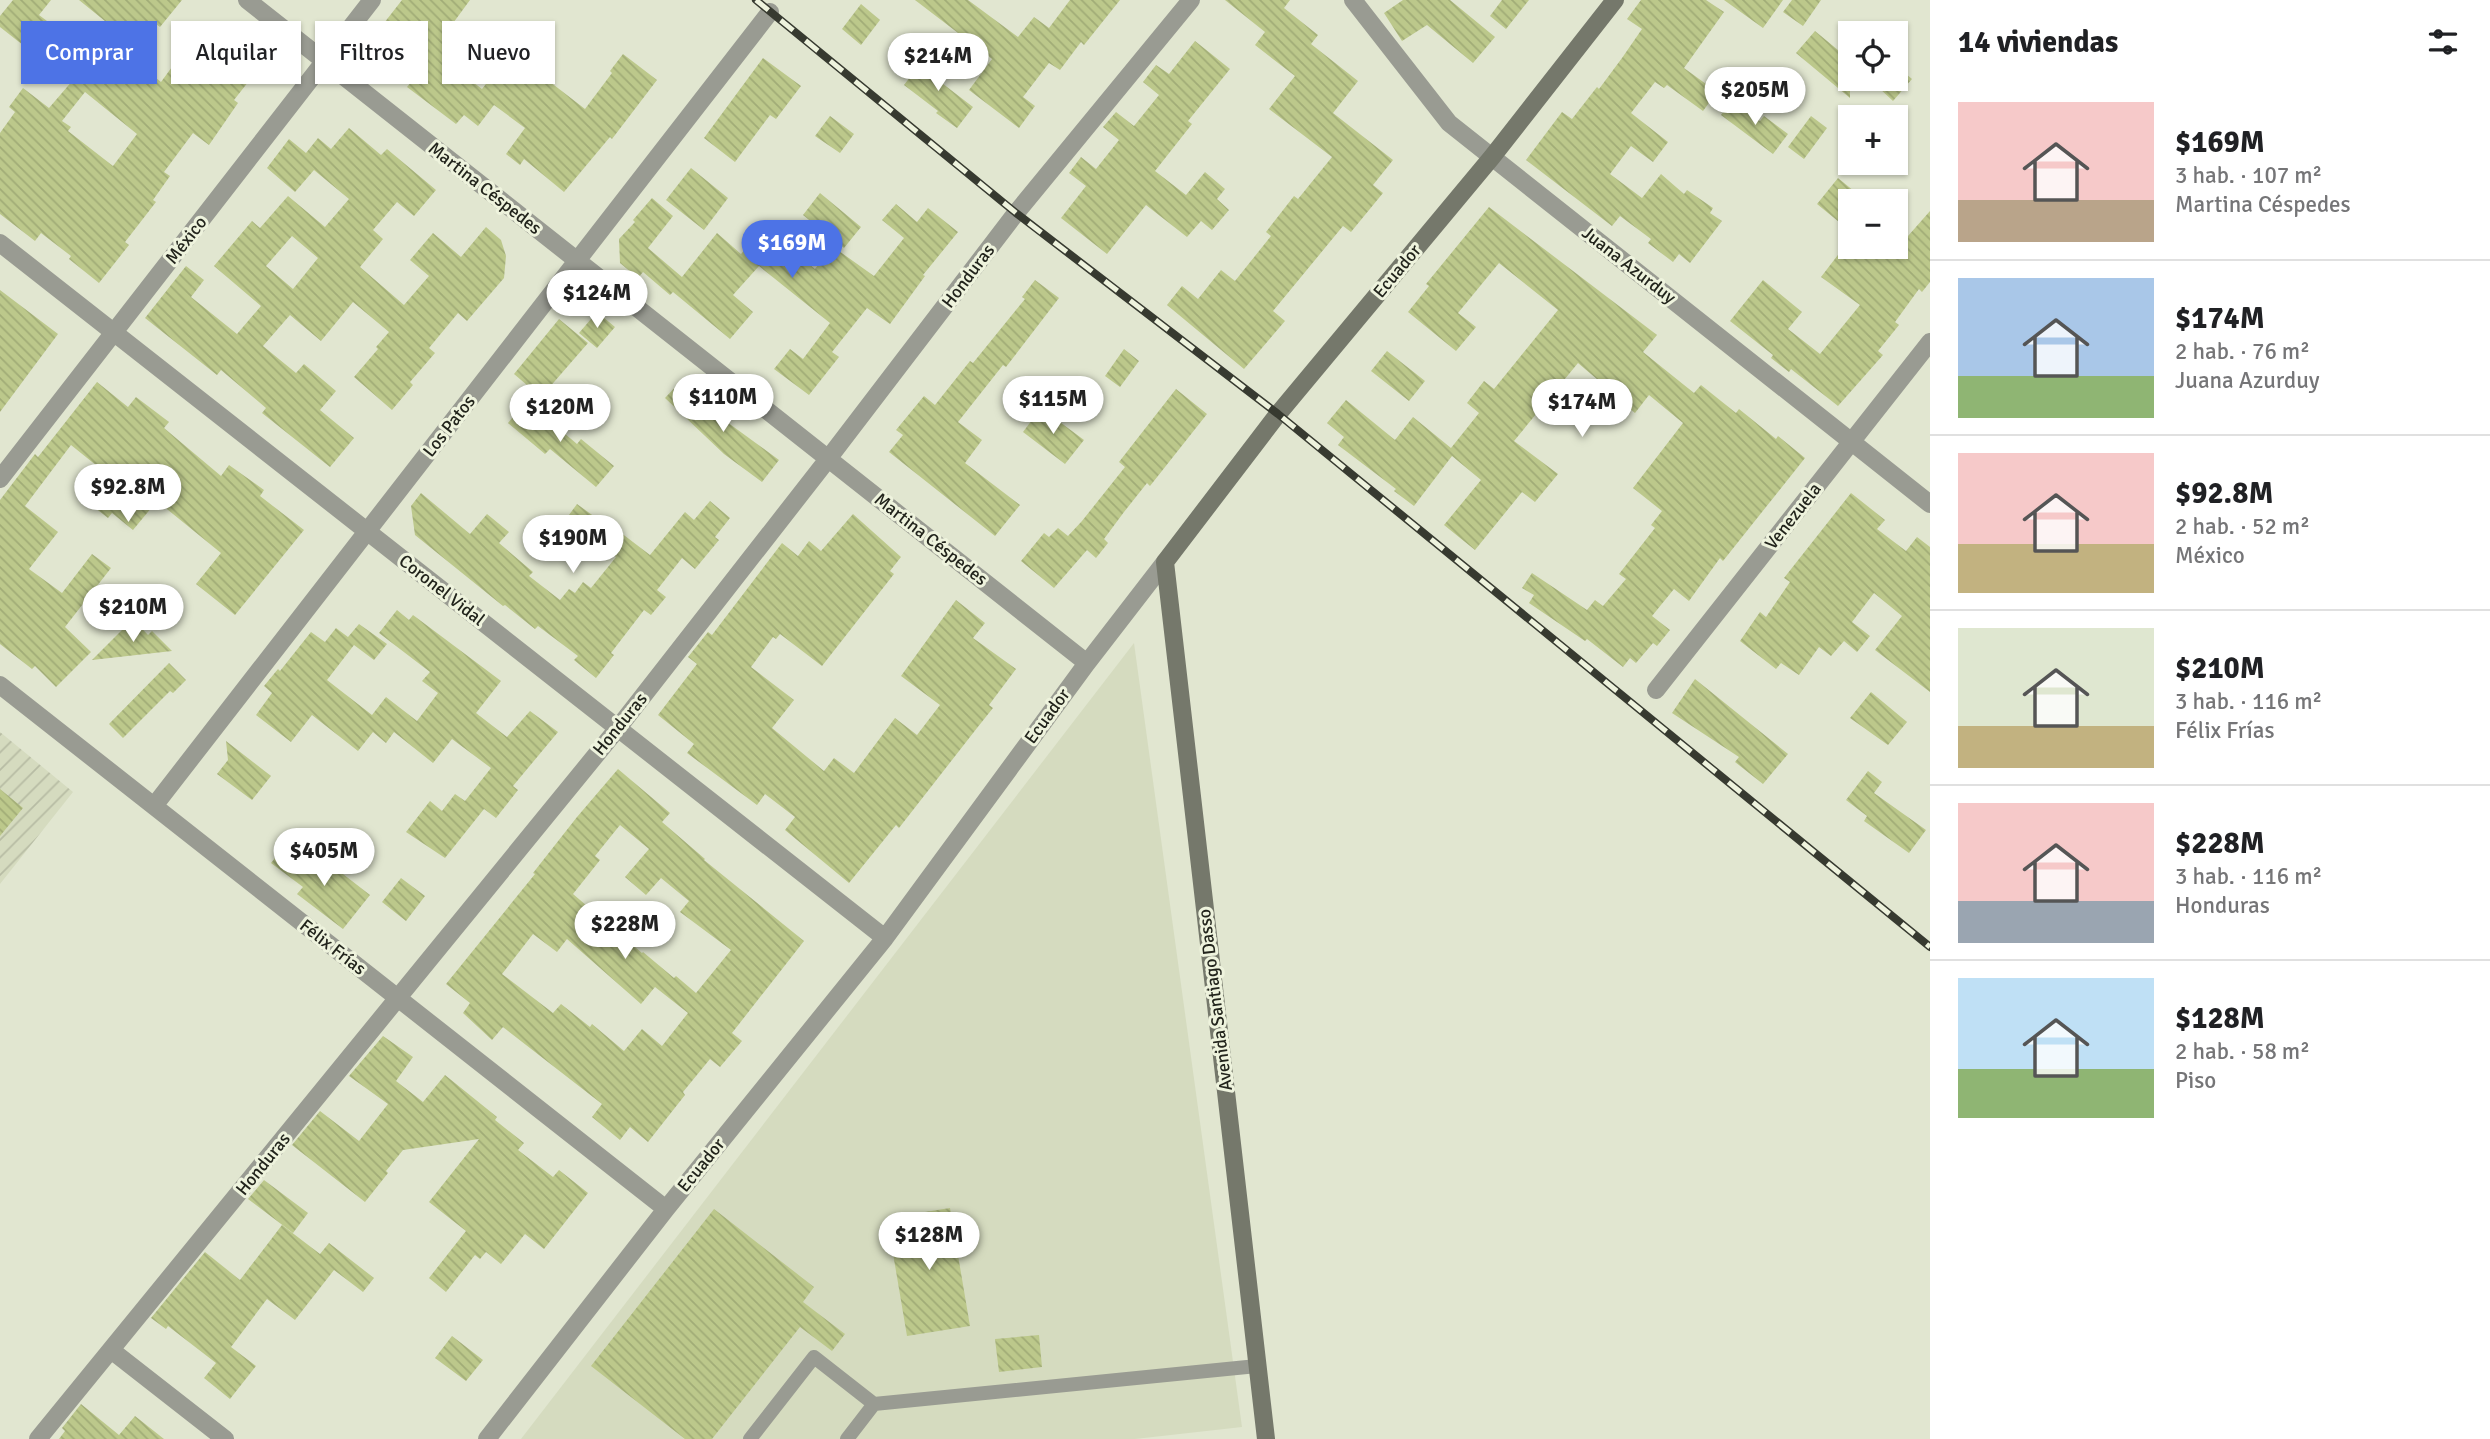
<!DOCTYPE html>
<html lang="es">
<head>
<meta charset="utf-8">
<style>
  :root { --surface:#fff; --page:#f6f6f6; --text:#202124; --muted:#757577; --line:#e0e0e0; --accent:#4d73e6 }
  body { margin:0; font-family:Signika,sans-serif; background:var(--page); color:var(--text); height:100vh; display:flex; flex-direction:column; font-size:26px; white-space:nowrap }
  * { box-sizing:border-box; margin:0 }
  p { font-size:23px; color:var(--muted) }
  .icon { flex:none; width:38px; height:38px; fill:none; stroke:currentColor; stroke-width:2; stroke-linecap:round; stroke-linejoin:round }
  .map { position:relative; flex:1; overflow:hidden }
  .drawer { display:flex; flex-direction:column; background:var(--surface); width:560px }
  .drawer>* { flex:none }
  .hud { position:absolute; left:21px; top:21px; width:665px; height:63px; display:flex; gap:14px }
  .buttons { position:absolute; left:1838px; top:21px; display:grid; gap:14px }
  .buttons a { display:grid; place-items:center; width:70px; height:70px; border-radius:0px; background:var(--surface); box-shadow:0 2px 5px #0004; font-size:35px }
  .price { position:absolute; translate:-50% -60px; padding:0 16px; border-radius:24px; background:#fff; color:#222; font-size:23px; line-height:46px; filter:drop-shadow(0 2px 4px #0008) }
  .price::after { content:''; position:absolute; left:50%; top:42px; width:21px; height:16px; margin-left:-10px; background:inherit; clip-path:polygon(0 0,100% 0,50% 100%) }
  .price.on { background:var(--accent); color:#fff }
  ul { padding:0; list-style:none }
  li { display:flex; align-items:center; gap:21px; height:175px; padding:0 28px }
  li+li { border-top:2px solid var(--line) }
  li span { display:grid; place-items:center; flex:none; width:196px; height:140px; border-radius:0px; color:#555 }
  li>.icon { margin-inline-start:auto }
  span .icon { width:84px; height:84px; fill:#fffc; stroke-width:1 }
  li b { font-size:30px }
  h2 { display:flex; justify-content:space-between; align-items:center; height:84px; padding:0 28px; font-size:30px }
  .tag { padding:0 24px; border-radius:0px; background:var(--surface); box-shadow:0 2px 5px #0004; font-size:24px; line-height:63px }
  .tag.on { background:var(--accent); color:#fff }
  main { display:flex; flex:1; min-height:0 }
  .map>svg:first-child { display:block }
  .built { fill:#d5dbbf }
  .industrial { fill:url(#industrial-furrows) }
  .building { fill:url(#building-back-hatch); fill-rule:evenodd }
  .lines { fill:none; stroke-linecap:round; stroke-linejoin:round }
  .lane { stroke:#999b92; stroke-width:14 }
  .street { stroke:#999b92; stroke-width:18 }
  .secondary { stroke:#75786b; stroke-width:18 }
  .rail-casing { stroke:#373a30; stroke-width:8 }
  .rail { stroke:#eef3dd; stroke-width:5; stroke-dasharray:16; stroke-linecap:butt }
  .labels { text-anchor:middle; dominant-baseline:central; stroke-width:6; stroke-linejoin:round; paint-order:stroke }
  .street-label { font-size:18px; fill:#22241c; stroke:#eef3dd }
</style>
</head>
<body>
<main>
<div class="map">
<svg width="1930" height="1439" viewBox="0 0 1930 1439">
  <defs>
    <pattern id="industrial-furrows" width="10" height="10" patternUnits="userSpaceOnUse" patternTransform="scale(1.75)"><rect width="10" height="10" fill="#d5dbbf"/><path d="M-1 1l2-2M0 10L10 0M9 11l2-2" fill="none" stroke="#b7bca4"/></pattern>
    <pattern id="building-back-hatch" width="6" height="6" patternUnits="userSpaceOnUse" patternTransform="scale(1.75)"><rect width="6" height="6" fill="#bcc88b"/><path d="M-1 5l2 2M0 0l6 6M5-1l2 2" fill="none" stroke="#a1ac77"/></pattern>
  </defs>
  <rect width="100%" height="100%" fill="#e1e6d0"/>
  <path class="built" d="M 1134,643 L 1242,1427 L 1135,1439 L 521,1439 Z"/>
  <path class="industrial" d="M 0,732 L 73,792 L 0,884 Z"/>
  <path class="building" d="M 13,0 L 51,0 L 39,15 L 55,27 L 33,53 L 0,27 L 0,16 Z
    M 79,0 L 182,0 L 160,27 L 152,21 L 126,54 L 161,82 L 188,45 L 207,59 L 219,43 L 256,72 L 234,100 L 238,103 L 209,145 L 193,133 L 164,172 L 170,176 L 153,200 L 156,202 L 125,242 L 129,245 L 99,283 L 69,259 L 71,256 L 41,233 L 35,241 L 0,214 L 0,133 L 15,112 L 9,107 L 23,88 L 49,108 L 116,30 ZM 85,92 L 137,134 L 113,166 L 68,131 L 71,127 L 62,121 Z
    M 402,0 L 470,0 L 448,30 L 460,39 L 444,60 L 482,89 L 511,52 L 495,41 L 509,22 L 546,50 L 532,68 L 585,109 L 612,73 L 610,71 L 623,54 L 657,80 L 612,139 L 610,137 L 564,192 L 524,159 L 520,165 L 506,154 L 525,128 L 494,105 L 478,126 L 464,115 L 456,124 L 407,87 L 420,71 L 388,47 L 384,52 L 370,41 Z
    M 915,0 L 968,0 L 1018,37 L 1034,17 L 1049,28 L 1070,0 L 1120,0 L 1084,45 L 1081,42 L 1060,70 L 1049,63 L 1023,97 L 1035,106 L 1019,128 L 969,90 L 992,59 Z
    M 1225,0 L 1290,0 L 1284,8 L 1318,35 L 1311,44 L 1358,81 L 1333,113 L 1393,160 L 1373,185 L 1383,193 L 1351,232 L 1343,226 L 1273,311 L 1285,321 L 1244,369 L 1167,305 L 1182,286 L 1198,299 L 1221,270 L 1235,281 L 1271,236 L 1266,232 L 1294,196 L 1298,199 L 1332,157 L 1269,109 L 1295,76 L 1255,45 L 1265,32 Z
    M 1403,0 L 1450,0 L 1495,37 L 1473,63 L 1427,25 L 1402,41 L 1384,13 Z
    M 1502,0 L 1529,0 L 1506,29 L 1490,16 Z
    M 1641,0 L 1706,0 L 1724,12 L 1684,68 L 1717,92 L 1703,111 L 1667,85 L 1664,88 L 1655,82 L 1631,113 L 1668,142 L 1653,162 L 1631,146 L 1610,174 L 1642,198 L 1661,174 L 1684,194 L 1687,190 L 1713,208 L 1710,213 L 1722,221 L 1690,263 L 1679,254 L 1673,262 L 1648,243 L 1651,239 L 1620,216 L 1612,226 L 1526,160 L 1562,112 L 1572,119 L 1597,87 L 1599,89 L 1622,58 L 1642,29 L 1627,19 Z
    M 1724,0 L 1783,0 L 1763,28 Z
    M 1792,0 L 1821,0 L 1803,26 L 1783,12 Z
    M 861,4 L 880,20 L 861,45 L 842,29 Z
    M 1815,31 L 1850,60 L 1850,98 L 1796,53 Z
    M 1195,41 L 1230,69 L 1188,121 L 1192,124 L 1155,171 L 1186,195 L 1205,172 L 1225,189 L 1217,199 L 1229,210 L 1212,230 L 1201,221 L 1187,237 L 1146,205 L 1107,254 L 1061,218 L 1086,186 L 1069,173 L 1081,157 L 1096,169 L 1119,140 L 1103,127 L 1116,112 L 1134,126 L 1159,95 L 1143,82 L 1156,65 L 1169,74 Z
    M 927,55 L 941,66 L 934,77 L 973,107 L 957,128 L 936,113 L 938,111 L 904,85 Z
    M 763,58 L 801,86 L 776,119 L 770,115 L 735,162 L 704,138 Z
    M 1898,67 L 1912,79 L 1893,101 L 1879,88 L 1887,79 L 1895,79 L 1895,70 Z
    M 1732,100 L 1760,121 L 1764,116 L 1788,134 L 1773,154 L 1721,115 Z
    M 830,116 L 854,134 L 840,153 L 815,136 Z
    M 1811,116 L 1827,128 L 1804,159 L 1788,147 Z
    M 349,128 L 381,155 L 387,149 L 436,190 L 414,216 L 397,202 L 373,230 L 383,239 L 360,267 L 404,305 L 429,276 L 410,260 L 433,233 L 461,257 L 486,227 L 501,240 L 506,256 L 504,278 L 467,321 L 458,313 L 429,348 L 435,353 L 410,382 L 413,385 L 392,410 L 354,377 L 378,349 L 376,347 L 389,332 L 353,302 L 321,341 L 290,315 L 263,346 L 296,373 L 304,364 L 336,391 L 320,410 L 354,438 L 330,467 L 262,413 L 266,408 L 221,370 L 217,375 L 145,318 L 186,266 L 204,280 L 191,297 L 237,334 L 261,306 L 214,266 L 252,221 L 260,228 L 288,196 L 325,227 L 349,199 L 314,170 L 295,192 L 267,168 L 289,139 L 306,153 L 318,138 L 331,149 ZM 292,236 L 318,258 L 293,289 L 266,266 Z
    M 691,168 L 728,198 L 704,230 L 666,200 Z
    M 1838,178 L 1866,201 L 1850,201 L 1850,231 L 1817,204 Z
    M 820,193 L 861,227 L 844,248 L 803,215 Z
    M 652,198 L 673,216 L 648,248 L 682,277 L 717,233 L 741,254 L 764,228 L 815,269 L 832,246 L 874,276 L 904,238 L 882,220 L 896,204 L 917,222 L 928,208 L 958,232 L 923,275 L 925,276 L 890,324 L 867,308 L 832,352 L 839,357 L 809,395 L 774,369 L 790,349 L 803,359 L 830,323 L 759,266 L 733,295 L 753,312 L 730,339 L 673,292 L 670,295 L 643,272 L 638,278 L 620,263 L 619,239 L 635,222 L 633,220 Z
    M 1489,207 L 1657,335 L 1643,352 L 1694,393 L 1701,385 L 1736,413 L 1739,409 L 1776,439 L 1778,436 L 1805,458 L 1723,561 L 1720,558 L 1689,601 L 1674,589 L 1652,616 L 1670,630 L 1657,646 L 1653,643 L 1636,663 L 1630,658 L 1623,667 L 1587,639 L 1585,641 L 1529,603 L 1534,595 L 1522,588 L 1532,573 L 1587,610 L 1595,600 L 1603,606 L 1626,579 L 1619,574 L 1655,528 L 1651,525 L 1662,511 L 1633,488 L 1683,423 L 1649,395 L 1635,413 L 1617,398 L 1618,397 L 1578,363 L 1514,441 L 1558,474 L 1535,502 L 1522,492 L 1475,550 L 1444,525 L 1481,480 L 1452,456 L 1414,506 L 1394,491 L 1396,489 L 1338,445 L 1344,437 L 1327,423 L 1346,400 L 1395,440 L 1413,417 L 1451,448 L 1479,413 L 1467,403 L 1484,381 L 1494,389 L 1558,310 L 1499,263 L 1458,313 L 1476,327 L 1456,351 L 1408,312 L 1429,286 L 1426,284 Z
    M 1930,211 L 1930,282 L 1922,292 L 1919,289 L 1895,322 L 1899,325 L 1878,351 L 1883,355 L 1838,406 L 1791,369 L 1789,372 L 1771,358 L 1773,355 L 1730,321 L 1763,280 L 1802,312 L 1788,329 L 1820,354 L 1860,305 L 1821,277 L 1844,247 L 1895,247 L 1904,233 L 1908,236 Z
    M 1035,280 L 1059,298 L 1006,367 L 1003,365 L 958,422 L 982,440 L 965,463 L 1020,505 L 995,536 L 889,452 L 903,435 L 896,430 L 924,396 L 935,405 L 970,361 L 973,363 L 1025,299 L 1022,297 Z
    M 0,290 L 58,334 L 0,412 Z
    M 597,312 L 615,327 L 597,348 L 579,333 Z
    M 559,319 L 588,343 L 541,397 L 514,374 Z
    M 1124,349 L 1139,361 L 1120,387 L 1105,376 Z
    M 1387,351 L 1425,381 L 1409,401 L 1371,371 Z
    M 97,382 L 128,407 L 136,397 L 169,422 L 164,428 L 221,476 L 229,465 L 264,490 L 260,496 L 304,530 L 235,615 L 196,584 L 221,553 L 157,501 L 133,530 L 112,513 L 108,518 L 81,497 L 102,470 L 71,445 L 25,506 L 58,532 L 29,569 L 62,593 L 92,554 L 111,568 L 65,627 L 91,652 L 56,687 L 35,666 L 32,669 L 0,644 L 0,500 L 35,454 L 38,457 Z
    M 679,383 L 705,406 L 779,460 L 762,482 L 724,454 L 665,398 Z
    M 1176,389 L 1207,414 L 1150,486 L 1147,483 L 1124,512 L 1104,539 L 1108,543 L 1096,558 L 1087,550 L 1054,588 L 1021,561 L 1044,533 L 1049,537 L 1058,528 L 1068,536 L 1082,521 L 1125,467 L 1119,462 Z
    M 526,401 L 577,444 L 581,439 L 614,466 L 596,487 L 550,449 L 545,454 L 508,423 Z
    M 1041,408 L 1084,440 L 1065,464 L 1023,432 Z
    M 421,493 L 470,534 L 487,514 L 509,532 L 499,543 L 533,572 L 529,576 L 560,600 L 569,589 L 575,593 L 583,582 L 591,588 L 616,557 L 566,519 L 577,504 L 610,528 L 612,526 L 650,555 L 685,512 L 694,520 L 710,501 L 730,518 L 715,537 L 719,540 L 695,569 L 682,558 L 657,590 L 666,597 L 651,615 L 644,610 L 611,653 L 614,655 L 596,678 L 574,660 L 578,656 L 538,626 L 535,629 L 505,605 L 503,606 L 415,535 L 411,506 Z
    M 1851,493 L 1885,520 L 1877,529 L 1906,551 L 1917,537 L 1930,547 L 1930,692 L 1875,650 L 1902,616 L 1874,593 L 1852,622 L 1870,636 L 1857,652 L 1844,641 L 1831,656 L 1819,647 L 1799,675 L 1781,663 L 1776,669 L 1740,641 L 1760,612 L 1766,617 L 1790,582 L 1784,578 Z
    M 853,514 L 901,557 L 890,571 L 894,574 L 822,666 L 780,634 L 776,639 L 773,637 L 751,667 L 794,700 L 772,728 L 824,771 L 834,758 L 854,773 L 895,718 L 917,735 L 940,705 L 901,676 L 956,600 L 985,623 L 973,638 L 1016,669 L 989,705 L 993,708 L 977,728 L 899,828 L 896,825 L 849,883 L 785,830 L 795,817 L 765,794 L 757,805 L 687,753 L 694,744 L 658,715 L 697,664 L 688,657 L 708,632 L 712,635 L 782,543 L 798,556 L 809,541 L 821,551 Z
    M 397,610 L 409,620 L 413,615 L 501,681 L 476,713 L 507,737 L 530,711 L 558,732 L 513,786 L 518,790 L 496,818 L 484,809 L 445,858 L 406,832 L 430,801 L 442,811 L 455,794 L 465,801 L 491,768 L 452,739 L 433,763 L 394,732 L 386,743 L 373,732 L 358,751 L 312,715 L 291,742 L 256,715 L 272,693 L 264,686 L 278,669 L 280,671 L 311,632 L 325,642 L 336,628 L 348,637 L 359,624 L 387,644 L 374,660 L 354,645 L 327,680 L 372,715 L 386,697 L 417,721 L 438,693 L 422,681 L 430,672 L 379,633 Z
    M 133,619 L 148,635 L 152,631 L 172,651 L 92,660 Z
    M 169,663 L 186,680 L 173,693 L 170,691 L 123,738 L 109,724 Z
    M 1695,679 L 1788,754 L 1763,784 L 1735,762 L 1739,757 L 1672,713 Z
    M 1871,692 L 1907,722 L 1888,745 L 1850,718 Z
    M 226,741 L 271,776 L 252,800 L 217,774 L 228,760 Z
    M 618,769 L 670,813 L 662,822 L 705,859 L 704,860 L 804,941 L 732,1033 L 742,1041 L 720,1067 L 710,1059 L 683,1092 L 685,1095 L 648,1142 L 630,1127 L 620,1140 L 592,1117 L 602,1104 L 503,1027 L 492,1040 L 463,1013 L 470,1003 L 446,984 L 535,874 L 533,873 L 577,817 ZM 620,825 L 649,849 L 625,877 L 646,895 L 661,878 L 689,901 L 680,912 L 731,950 L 696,993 L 676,976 L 674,978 L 643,952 L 642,953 L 573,894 L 600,860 L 595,856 ZM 533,934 L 557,952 L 567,939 L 641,1004 L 655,987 L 688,1013 L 662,1046 L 642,1029 L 624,1051 L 592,1024 L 590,1027 L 561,1004 L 553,1013 L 502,974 Z
    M 1868,771 L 1882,782 L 1874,793 L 1926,830 L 1909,853 L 1864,821 L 1867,816 L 1846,800 Z
    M 0,789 L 23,808 L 0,836 Z
    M 284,847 L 315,871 L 325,860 L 370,895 L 343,929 L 297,894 L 303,887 L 271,863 Z
    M 401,878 L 425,896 L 406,921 L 382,902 Z
    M 383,1036 L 413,1057 L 396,1081 L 423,1102 L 445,1075 L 497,1117 L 495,1120 L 524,1143 L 518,1150 L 553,1177 L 559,1170 L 588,1193 L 544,1249 L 525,1234 L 501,1264 L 486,1252 L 480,1259 L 475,1255 L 446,1292 L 429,1278 L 466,1231 L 429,1202 L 479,1139 L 403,1150 L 386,1171 L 388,1173 L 365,1202 L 292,1145 L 320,1111 L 359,1141 L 388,1104 L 349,1076 Z
    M 264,1180 L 308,1213 L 293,1233 L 248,1199 Z
    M 950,1208 L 970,1326 L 907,1336 L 887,1218 Z
    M 714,1209 L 814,1287 L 803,1302 L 845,1334 L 832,1351 L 800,1327 L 712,1439 L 685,1439 L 591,1366 Z
    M 282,1225 L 320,1254 L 329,1243 L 374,1278 L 363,1292 L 334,1270 L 295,1320 L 267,1299 L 231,1347 L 256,1366 L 230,1399 L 204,1378 L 216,1363 L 168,1326 L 166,1329 L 151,1318 L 205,1252 L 240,1280 Z
    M 1039,1335 L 1042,1367 L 999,1372 L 995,1339 Z
    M 452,1336 L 483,1360 L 466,1381 L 435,1358 Z
    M 81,1404 L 119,1435 L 135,1416 L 164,1439 L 59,1439 L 65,1431 L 62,1428 Z"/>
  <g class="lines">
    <path class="lane" d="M 750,1439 L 814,1357 L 874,1404 L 1257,1366
      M 847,1439 L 874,1404"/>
    <path class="street" d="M 247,0 L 1087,663
      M 1353,0 L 1449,123 L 1930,504
      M 0,243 L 885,938
      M 0,479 L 372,0
      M 0,685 L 666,1209
      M 1656,690 L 1930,342
      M 154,806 L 770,12
      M 111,1350 L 225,1439
      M 38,1439 L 618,728 L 828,459 L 1016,213 L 1191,0
      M 487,1439 L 666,1209 L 885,938 L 1087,663 L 1165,562"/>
    <path class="secondary" d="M 1266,1439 L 1165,562 L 1278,414 L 1492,157 L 1615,0"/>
    <defs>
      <path id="rail" d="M 756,0 L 1016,213 L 1278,414 L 1930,947"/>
    </defs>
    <use href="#rail" class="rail-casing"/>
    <use href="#rail" class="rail"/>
  </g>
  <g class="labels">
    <g class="street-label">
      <text transform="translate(485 188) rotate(38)">Martina Céspedes</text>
      <text transform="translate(186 240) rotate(-52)">México</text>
      <text transform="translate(1629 265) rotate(38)">Juana Azurduy</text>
      <text transform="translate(1397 271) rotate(-50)">Ecuador</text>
      <text transform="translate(968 276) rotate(-53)">Honduras</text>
      <text transform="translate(449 426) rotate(-52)">Los Patos</text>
      <text transform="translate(1793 516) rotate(-52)">Venezuela</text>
      <text transform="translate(931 539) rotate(38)">Martina Céspedes</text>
      <text transform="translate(442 590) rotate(38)">Coronel Vidal</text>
      <text transform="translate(1047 716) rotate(-54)">Ecuador</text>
      <text transform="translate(620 724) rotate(-51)">Honduras</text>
      <text transform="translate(333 947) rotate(38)">Félix Frías</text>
      <text transform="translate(1215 1000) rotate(-97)">Avenida Santiago Dasso</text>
      <text transform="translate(263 1164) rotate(-51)">Honduras</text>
      <text transform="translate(701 1165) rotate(-51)">Ecuador</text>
    </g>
  </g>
</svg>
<div class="buttons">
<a><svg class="icon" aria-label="locate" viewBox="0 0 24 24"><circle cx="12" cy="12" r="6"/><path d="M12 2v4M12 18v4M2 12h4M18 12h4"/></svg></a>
<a>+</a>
<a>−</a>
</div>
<b class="price" style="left:938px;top:93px">$214M</b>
<b class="price" style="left:1755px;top:127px">$205M</b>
<b class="price on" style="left:792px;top:280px">$169M</b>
<b class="price" style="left:597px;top:330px">$124M</b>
<b class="price" style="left:723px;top:434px">$110M</b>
<b class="price" style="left:1053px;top:436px">$115M</b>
<b class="price" style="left:1582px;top:439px">$174M</b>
<b class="price" style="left:560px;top:444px">$120M</b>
<b class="price" style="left:128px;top:524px">$92.8M</b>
<b class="price" style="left:573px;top:575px">$190M</b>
<b class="price" style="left:133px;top:644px">$210M</b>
<b class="price" style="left:324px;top:888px">$405M</b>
<b class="price" style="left:625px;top:961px">$228M</b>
<b class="price" style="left:929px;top:1272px">$128M</b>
<div class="hud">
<a class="tag on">Comprar</a>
<a class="tag">Alquilar</a>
<a class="tag">Filtros</a>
<a class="tag">Nuevo</a>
</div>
</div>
<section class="drawer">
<h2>14 viviendas<svg class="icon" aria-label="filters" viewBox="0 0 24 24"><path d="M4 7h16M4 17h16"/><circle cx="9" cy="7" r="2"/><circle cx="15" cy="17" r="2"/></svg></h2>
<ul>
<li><span style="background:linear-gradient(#f6c9c9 70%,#b9a48a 0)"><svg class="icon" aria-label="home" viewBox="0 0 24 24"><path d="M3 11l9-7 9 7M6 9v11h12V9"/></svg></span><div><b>$169M</b><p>3 hab. · 107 m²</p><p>Martina Céspedes</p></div></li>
<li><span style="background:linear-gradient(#a9c7e8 70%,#8fb573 0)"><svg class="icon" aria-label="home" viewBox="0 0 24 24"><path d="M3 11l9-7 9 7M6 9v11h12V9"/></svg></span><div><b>$174M</b><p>2 hab. · 76 m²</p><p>Juana Azurduy</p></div></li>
<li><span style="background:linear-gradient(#f6c9c9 65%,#c2b280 0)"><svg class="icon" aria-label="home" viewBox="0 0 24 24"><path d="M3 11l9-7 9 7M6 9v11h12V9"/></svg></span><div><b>$92.8M</b><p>2 hab. · 52 m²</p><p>México</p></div></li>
<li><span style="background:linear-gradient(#dfe7d0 70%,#c2b280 0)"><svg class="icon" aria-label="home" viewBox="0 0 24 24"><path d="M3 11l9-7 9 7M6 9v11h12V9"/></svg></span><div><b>$210M</b><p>3 hab. · 116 m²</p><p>Félix Frías</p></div></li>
<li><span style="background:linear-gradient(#f6c9c9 70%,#9aa5b1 0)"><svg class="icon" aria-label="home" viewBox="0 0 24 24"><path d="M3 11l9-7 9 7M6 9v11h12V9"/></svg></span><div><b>$228M</b><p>3 hab. · 116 m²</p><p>Honduras</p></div></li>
<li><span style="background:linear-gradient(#bfe0f5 65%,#8fb573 0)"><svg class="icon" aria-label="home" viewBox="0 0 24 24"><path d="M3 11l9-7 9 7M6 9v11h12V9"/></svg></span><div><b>$128M</b><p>2 hab. · 58 m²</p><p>Piso</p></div></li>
</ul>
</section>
</main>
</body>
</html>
